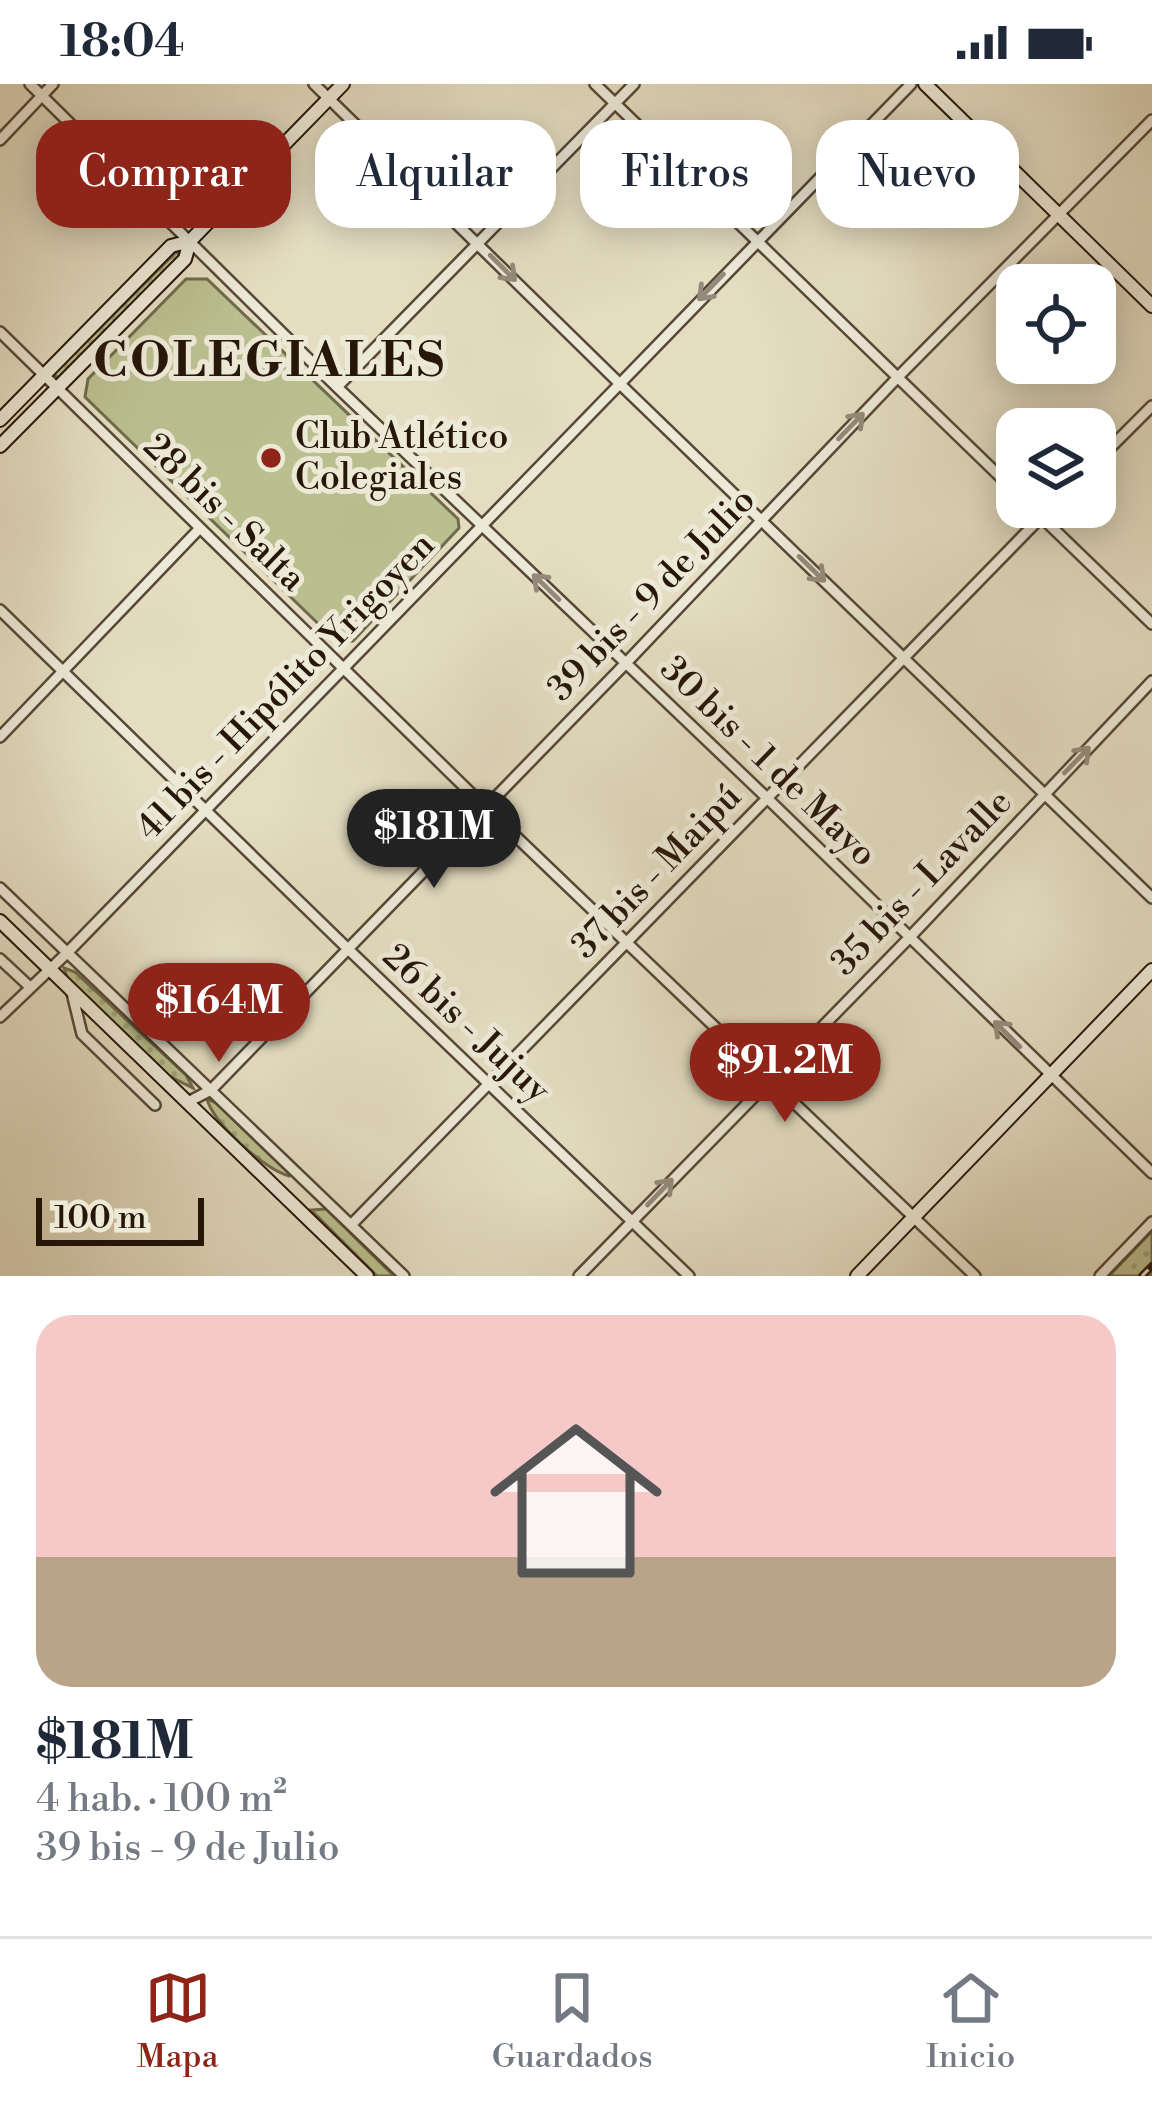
<!DOCTYPE html>
<html lang="es">
<head>
<meta charset="utf-8">
<style>
  :root { --surface:#fff; --page:#f2f2f3; --text:#1f2937; --muted:#747a83; --line:#e0e1e3; --accent:#8f2418 }
  body { margin:0; font-family:"Libre Bodoni",serif; background:var(--page); color:var(--text); height:100vh; display:flex; flex-direction:column; font-size:45px; white-space:nowrap }
  * { box-sizing:border-box; margin:0 }
  p { font-size:39px; color:var(--muted) }
  .icon { flex:none; width:66px; height:66px; fill:none; stroke:currentColor; stroke-width:2; stroke-linecap:round; stroke-linejoin:round }
  .map { position:relative; height:1192px; overflow:hidden }
  .drawer { display:flex; flex-direction:column; background:var(--surface); flex:1 }
  .drawer>* { flex:none }
  .guide { position:absolute; left:36px; top:36px; width:1080px; height:108px; display:flex; gap:24px }
  .buttons { position:absolute; left:996px; top:180px; display:grid; gap:24px }
  .buttons a { display:grid; place-items:center; width:120px; height:120px; border-radius:24px; background:var(--surface); box-shadow:0 6px 30px #0003; font-size:60px }
  .scale { position:absolute; left:36px; bottom:30px; width:168px; box-sizing:border-box; padding-left:12px; border:6px solid #271708; border-top:0; font-size:33px; line-height:42px; white-space:nowrap; color:#271708; -webkit-text-stroke:9px #ede9d7; paint-order:stroke }
  .price { position:absolute; translate:-50% -102px; padding:0 27px; border-radius:42px; background:var(--accent); color:#fff; font-size:39px; line-height:78px; filter:drop-shadow(0 3px 6px #0008) }
  .price::after { content:''; position:absolute; left:50%; top:72px; width:36px; height:27px; margin-left:-18px; background:inherit; clip-path:polygon(0 0,100% 0,50% 100%) }
  .price.selected { background:#222; color:#fff }
  ul { padding:0; list-style:none }
  li { display:grid; align-content:center; gap:24px; height:636px; padding:0 36px }
  li span { display:grid; place-items:center; height:372px; border-radius:36px; color:#555 }
  li>.icon { margin-inline-start:auto }
  span .icon { width:216px; height:216px; fill:#fffc; stroke-width:1 }
  li b { font-size:51px }
  .tag { padding:0 42px; border-radius:36px; background:var(--surface); box-shadow:0 6px 30px #0003; font-size:42px; line-height:108px }
  .tag.selected { background:var(--accent); color:#fff }
  .status { display:flex; justify-content:space-between; align-items:center; height:84px; padding:0 60px; background:var(--surface); direction:ltr }
  .status svg { height:33px; fill:currentColor }
  .dock { display:flex; justify-content:space-around; align-items:center; height:168px; border-top:3px solid var(--line); background:var(--surface); font-size:33px; color:var(--muted) }
  .dock a { display:grid; justify-items:center; gap:6px }
  .dock .selected { color:var(--accent) }
  .map>svg:first-child { display:block }
  .grass { fill:url(#grass-dots); stroke:#706b4c; stroke-width:3 }
  .park { fill:#babf8f; stroke:#706b4c; stroke-width:3 }
  .lines { fill:none; stroke-linecap:round; stroke-linejoin:round }
  .street-casing { stroke:#564836; stroke-width:14 }
  .secondary-casing { stroke:#271708; stroke-width:16 }
  .street { stroke:#ede9d7; stroke-width:9 }
  .secondary { stroke:#ede9d7; stroke-width:12 }
  .rail-casing { stroke:#271708; stroke-width:8 }
  .rail { stroke:#ede9d7; stroke-width:3; stroke-dasharray:9; stroke-linecap:butt }
  .oneway { stroke:#948a7a }
  .poi-dot { fill:#8f2418; stroke:#ede9d7; stroke-width:4.5 }
  .labels { text-anchor:middle; dominant-baseline:central; stroke-width:10; stroke-linejoin:round; paint-order:stroke }
  .poi-label { font-size:36px; fill:#271708; stroke:#ede9d7; text-anchor:start }
  .street-label { font-size:36px; fill:#271708; stroke:#ede9d7 }
  .district-label { font-size:48px; font-weight:bold; letter-spacing:3px; fill:#271708; stroke:#ede9d7 }
</style>
</head>
<body>
<div class="status"><b>18:04</b><svg viewBox="0 0 49 12"><path d="M0 12V9h3v3zM5 12V6h3v6zM10 12V3h3v9zM15 12V0h3v12zM26 1h20v11H26zM47 4h2v5h-2z"/></svg></div>
<div class="map">
<svg width="1152" height="1192" viewBox="0 0 1152 1192">
  <defs>
    <pattern id="grass-dots" width="8" height="8" patternUnits="userSpaceOnUse" patternTransform="scale(3)"><rect width="8" height="8" fill="#babf8f"/><path d="M2 2h.1M6 6h.1" fill="none" stroke="#a0a37a" stroke-width="1.8" stroke-linecap="round"/></pattern>
  </defs>
  <rect width="100%" height="100%" fill="#e4ddc2"/>
  <filter id="stains"><feTurbulence type="fractalNoise" baseFrequency=".00167" numOctaves="4"/><feColorMatrix values="0 0 0 0 .2 0 0 0 0 .09 0 0 0 0 .02 0 0 0 .5 -.17"/></filter>
  <radialGradient id="worn" r=".72"><stop offset=".6" stop-color="#630" stop-opacity="0"/><stop offset="1" stop-color="#630" stop-opacity=".3"/></radialGradient>
  <path class="grass" d="M 176,168 L 180,171 L 58,294 L 54,290 Z
    M 64,884 L 75,888 L 186,991 L 193,1004 L 169,992 L 67,893 Z
    M 207,1015 L 216,1019 L 290,1090 L 289,1092 C 265,1086 213,1039 207,1015 Z
    M 326,1125 L 394,1192 L 377,1192 L 311,1126 Z
    M 1152,1147 L 1152,1192 L 1109,1192 Z"/>
  <path class="park" d="M 186,195 L 207,195 L 458,435 L 459,444 L 353,557 L 337,558 L 85,313 L 88,295 Z"/>
  <g class="lines">
    <defs>
      <path id="street" d="M 30,0 L 337,303 L 767,714 L 1152,1089
        M 314,0 L 619,299 L 1152,814
        M 595,0 L 1017,409
        M 0,56 L 53,0
        M 0,248 L 485,723 L 975,1192
        M 337,303 L 634,0
        M 1095,379 L 1152,322
        M 1031,423 L 1152,540
        M 0,526 L 348,865 L 689,1192
        M 0,653 L 200,444
        M 0,804 L 404,1192
        M 0,875 L 30,903
        M 71,905 L 82,950 L 155,1021
        M 0,933 L 67,869 L 911,0
        M 188,1018 L 211,1006 L 626,579 L 898,293 L 1152,36
        M 352,1140 L 1051,423
        M 579,1192 L 910,853 L 1152,597
        M 1100,1192 L 1152,1138"/>
      <path id="secondary" d="M 925,0 L 1152,222
        M 0,336 L 171,162 L 190,157
        M 0,362 L 185,175 L 190,157 L 343,0
        M 0,837 L 367,1192
        M 857,1192 L 1152,886"/>
    </defs>
    <use href="#street" class="street-casing"/>
    <use href="#secondary" class="secondary-casing"/>
    <use href="#street" class="street"/>
    <use href="#secondary" class="secondary"/>
    <defs>
      <path id="rail" d="M 1142,1192 L 1152,1182"/>
    </defs>
    <use href="#rail" class="rail-casing"/>
    <use href="#rail" class="rail"/>
  </g>
  <defs><path id="oneway-shaft" d="M-6 0H5M1.5-3L5.5 0L1.5 3" fill="none" stroke-width="1.6" stroke-linecap="round" stroke-linejoin="round" transform="scale(3)"/></defs>
  <g class="oneway">
    <use href="#oneway-shaft" transform="translate(503 184) rotate(45)"/>
    <use href="#oneway-shaft" transform="translate(711 203) rotate(134)"/>
    <use href="#oneway-shaft" transform="translate(851 342) rotate(-46)"/>
    <use href="#oneway-shaft" transform="translate(812 485) rotate(44)"/>
    <use href="#oneway-shaft" transform="translate(546 503) rotate(-136)"/>
    <use href="#oneway-shaft" transform="translate(1077 676) rotate(-46)"/>
    <use href="#oneway-shaft" transform="translate(1007 950) rotate(-135)"/>
    <use href="#oneway-shaft" transform="translate(660 1108) rotate(-46)"/>
  </g>
  <circle class="poi-dot" cx="271" cy="374" r="12"/>
  <g class="labels">
    <g class="poi-label">
      <text x="295" y="353">Club Atlético<tspan x="295" dy="41">Colegiales</tspan></text>
    </g>
    <g class="street-label">
      <text transform="translate(224 429) rotate(44)">28 bis - Salta</text>
      <text transform="translate(652 511) rotate(-46)">39 bis - 9 de Julio</text>
      <text transform="translate(286 603) rotate(-46)">41 bis - Hipólito Yrigoyen</text>
      <text transform="translate(768 678) rotate(44)">30 bis - 1 de Mayo</text>
      <text transform="translate(657 788) rotate(-46)">37 bis - Maipú</text>
      <text transform="translate(922 799) rotate(-46)">35 bis - Lavalle</text>
      <text transform="translate(466 940) rotate(43)">26 bis - Jujuy</text>
    </g>
    <g class="district-label">
      <text x="270" y="278">COLEGIALES</text>
    </g>
  </g>
  <rect width="100%" height="100%" filter="url(#stains)"/>
  <rect width="100%" height="100%" fill="url(#worn)"/>
</svg>
<div class="buttons">
<a><svg class="icon" aria-label="locate" viewBox="0 0 24 24"><circle cx="12" cy="12" r="6"/><path d="M12 2v4M12 18v4M2 12h4M18 12h4"/></svg></a>
<a><svg class="icon" aria-label="layers" viewBox="0 0 24 24"><path d="M12 4l9 5-9 5-9-5zM3 14l9 5 9-5"/></svg></a>
</div>
<div class="scale">100 m</div>
<b class="price selected" style="left:434px;top:807px">$181M</b>
<b class="price" style="left:219px;top:981px">$164M</b>
<b class="price" style="left:785px;top:1041px">$91.2M</b>
<div class="guide">
<a class="tag selected">Comprar</a>
<a class="tag">Alquilar</a>
<a class="tag">Filtros</a>
<a class="tag">Nuevo</a>
</div>
</div>
<section class="drawer">
<ul>
<li><span style="background:linear-gradient(#f6c9c9 65%,#b9a48a 0)"><svg class="icon" aria-label="home" viewBox="0 0 24 24"><path d="M3 11l9-7 9 7M6 9v11h12V9"/></svg></span><div><b>$181M</b><p>4 hab. · 100 m²</p><p>39 bis - 9 de Julio</p></div></li>
</ul>
</section>
<nav class="dock">
<a class="selected"><svg class="icon" aria-label="map" viewBox="0 0 24 24"><path d="M3 6l6-2 6 2 6-2v14l-6 2-6-2-6 2zM9 4v14M15 6v14"/></svg>Mapa</a>
<a><svg class="icon" aria-label="saved" viewBox="0 0 24 24"><path d="M7 4h10v16l-5-4-5 4z"/></svg>Guardados</a>
<a><svg class="icon" aria-label="home" viewBox="0 0 24 24"><path d="M3 11l9-7 9 7M6 9v11h12V9"/></svg>Inicio</a>
</nav>
</body>
</html>
